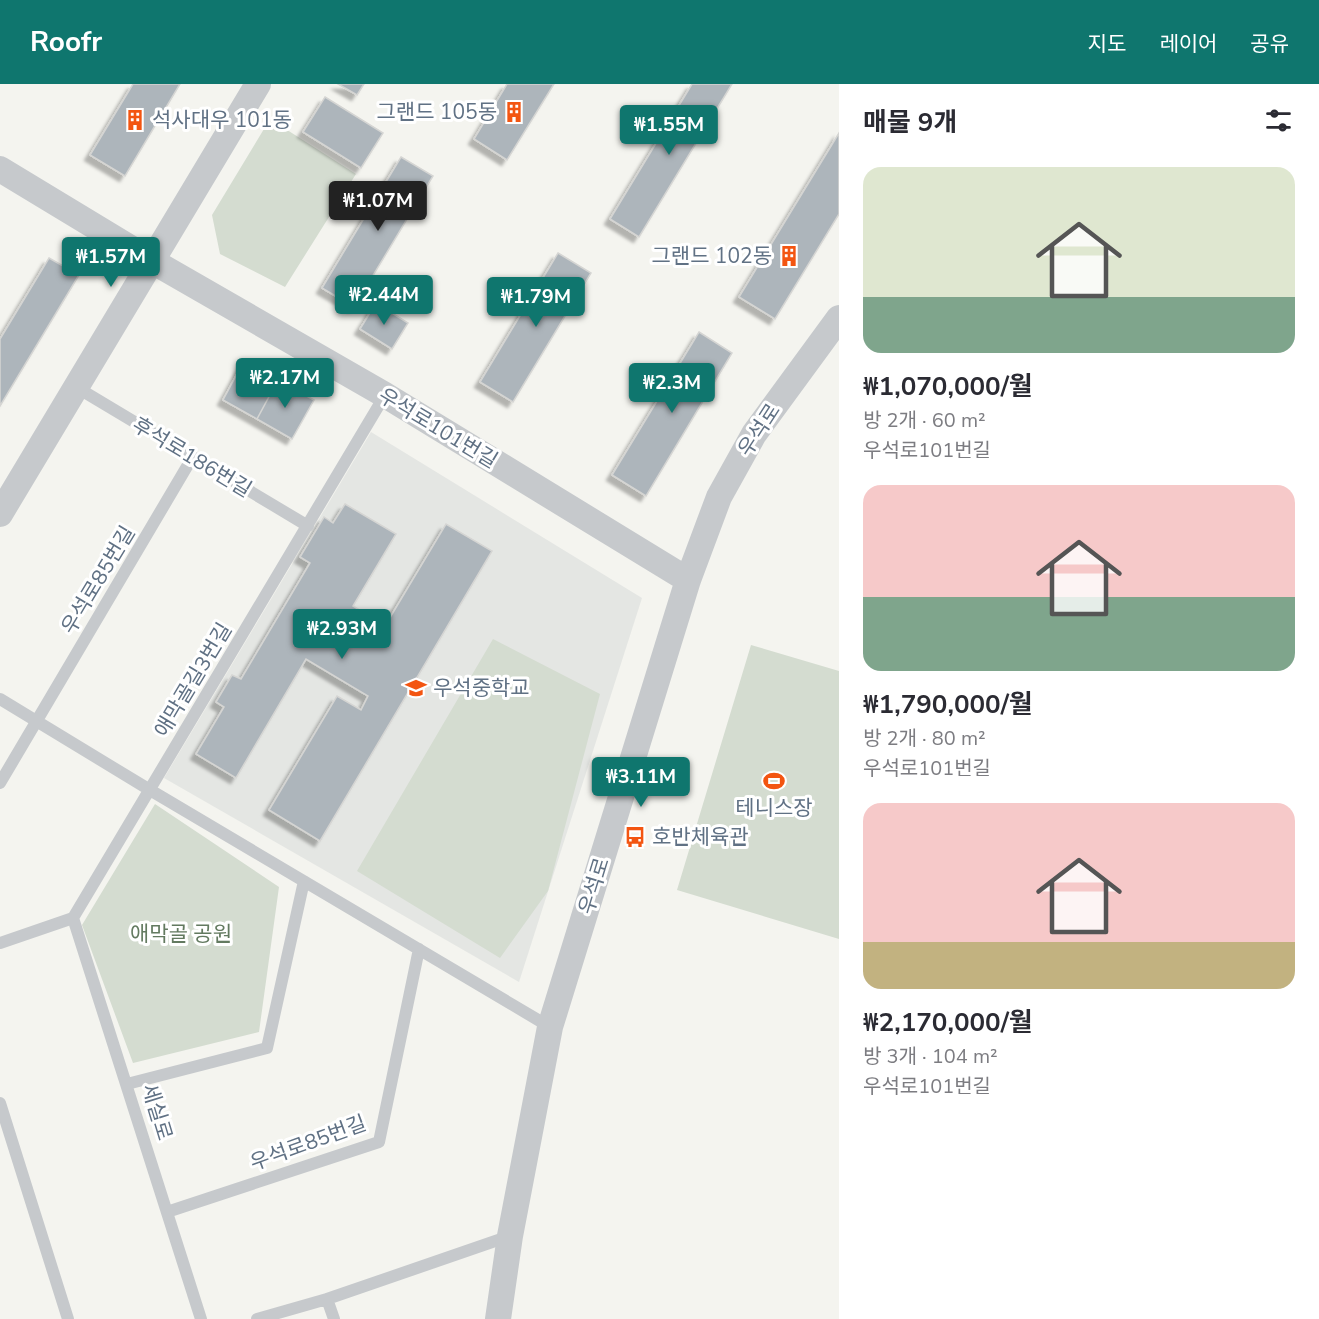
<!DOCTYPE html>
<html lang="ko">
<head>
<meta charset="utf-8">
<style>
  :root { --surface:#fff; --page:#f7f7f7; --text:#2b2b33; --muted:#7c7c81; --accent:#0f766e }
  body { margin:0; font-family:"Nunito Sans","Noto Sans KR",sans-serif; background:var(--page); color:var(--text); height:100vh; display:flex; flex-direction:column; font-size:22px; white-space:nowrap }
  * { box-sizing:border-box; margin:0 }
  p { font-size:20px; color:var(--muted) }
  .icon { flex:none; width:33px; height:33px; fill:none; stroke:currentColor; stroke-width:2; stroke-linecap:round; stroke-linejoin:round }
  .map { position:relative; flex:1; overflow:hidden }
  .side { display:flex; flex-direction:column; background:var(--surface); width:480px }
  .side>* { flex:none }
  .price { position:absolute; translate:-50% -51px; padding:0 14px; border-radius:6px; background:var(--accent); color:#fff; font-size:20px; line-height:39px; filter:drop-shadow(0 2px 3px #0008) }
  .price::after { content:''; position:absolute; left:50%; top:36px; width:18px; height:14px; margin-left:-9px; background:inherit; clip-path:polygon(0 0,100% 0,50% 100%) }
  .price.on { background:#222; color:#fff }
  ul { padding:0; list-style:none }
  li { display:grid; align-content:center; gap:12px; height:318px; padding:0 24px }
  li span { display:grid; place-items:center; height:186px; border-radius:18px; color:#555 }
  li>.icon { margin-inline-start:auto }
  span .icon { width:108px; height:108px; fill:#fffc; stroke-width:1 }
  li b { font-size:26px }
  h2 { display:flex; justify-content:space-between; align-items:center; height:72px; padding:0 24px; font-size:26px }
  header { display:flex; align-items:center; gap:36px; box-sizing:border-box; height:84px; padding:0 30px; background:var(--accent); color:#fff }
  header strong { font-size:28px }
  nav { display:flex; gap:33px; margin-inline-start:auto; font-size:21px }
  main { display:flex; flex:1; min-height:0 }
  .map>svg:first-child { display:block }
  .built { fill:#e4e6e3 }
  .green { fill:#d4dcd0 }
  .building { fill:#adb5bb; stroke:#d5d5d3; stroke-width:1.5; filter:url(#shadow) }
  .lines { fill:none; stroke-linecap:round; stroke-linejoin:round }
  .service { stroke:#c6c9cc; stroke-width:12 }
  .minor { stroke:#c6c9cc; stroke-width:26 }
  .labels { text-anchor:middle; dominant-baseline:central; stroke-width:6; stroke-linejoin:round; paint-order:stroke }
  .poi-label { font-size:21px; fill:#607184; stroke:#fff; text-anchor:start }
  .street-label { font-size:21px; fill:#607184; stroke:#fff }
  .park-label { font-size:21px; fill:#637a60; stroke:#fff }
</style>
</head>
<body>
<header>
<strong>Roofr</strong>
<nav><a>지도</a><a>레이어</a><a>공유</a></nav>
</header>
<main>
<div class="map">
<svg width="839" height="1235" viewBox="0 0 839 1235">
  <defs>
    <filter id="shadow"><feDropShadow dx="-5.5" dy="5.5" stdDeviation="1.5" flood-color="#0004"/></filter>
  </defs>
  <rect width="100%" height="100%" fill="#f4f4ef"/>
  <path class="built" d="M 371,348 L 642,514 L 519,898 L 164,694 Z"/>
  <path class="green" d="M 270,35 L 356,90 L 285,203 L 220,170 L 212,131 Z
    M 493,555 L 600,610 L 548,807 L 500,874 L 357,787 Z
    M 751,561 L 839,587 L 839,855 L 677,806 Z
    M 155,720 L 279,803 L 259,948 L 133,979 L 82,841 Z"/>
  <path class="building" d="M 133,0 L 180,0 L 125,92 L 90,71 Z
    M 338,0 L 364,0 L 357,11 Z
    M 507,0 L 554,0 L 507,76 L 474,55 Z
    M 692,0 L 732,0 L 639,153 L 610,135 Z
    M 325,13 L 383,49 L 361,84 L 303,48 Z
    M 839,49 L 839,130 L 775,235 L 739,213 Z
    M 401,73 L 433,92 L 354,223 L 322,204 Z
    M 558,169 L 591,189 L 513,318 L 480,298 Z
    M 49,174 L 79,191 L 0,322 L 0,255 Z
    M 376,219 L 408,239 L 392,265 L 360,245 Z
    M 699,248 L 732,269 L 646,412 L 612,391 Z
    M 244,277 L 278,296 L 257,335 L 223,316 Z
    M 278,296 L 314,316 L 292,355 L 257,335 Z
    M 345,420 L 396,450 L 353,522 L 385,542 L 446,440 L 492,467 L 320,757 L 269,726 L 337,612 L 361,626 L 368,612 L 306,575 L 236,694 L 196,670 L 224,623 L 216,618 L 232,591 L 241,595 L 310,479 L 300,473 L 324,433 L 333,439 Z"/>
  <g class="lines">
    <path class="service" d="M 76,303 L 308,442
      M 0,615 L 150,706 L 550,943
      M 0,699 L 192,374
      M 73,834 L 201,1235
      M 0,859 L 73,834 L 385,311
      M 127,1000 L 267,964 L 304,797
      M 0,1019 L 68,1235
      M 167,1128 L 379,1058 L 419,865
      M 327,1215 L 334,1235
      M 257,1235 L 327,1215 L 510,1152"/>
    <path class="minor" d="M 0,85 L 152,177 L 385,311 L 688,496
      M 0,430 L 258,0
      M 498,1235 L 510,1152 L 550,943 L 688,496 L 719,413 L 754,350 L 839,234"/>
  </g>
  <defs>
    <symbol id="building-bare" viewBox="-9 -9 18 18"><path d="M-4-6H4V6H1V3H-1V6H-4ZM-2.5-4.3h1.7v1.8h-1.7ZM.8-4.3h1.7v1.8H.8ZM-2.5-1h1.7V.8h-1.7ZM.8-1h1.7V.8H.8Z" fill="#f35511" stroke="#fff" stroke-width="2.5" paint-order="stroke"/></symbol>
    <symbol id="school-bare" viewBox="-9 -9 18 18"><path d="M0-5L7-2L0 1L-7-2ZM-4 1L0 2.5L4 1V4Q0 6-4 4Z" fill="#f35511" stroke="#fff" stroke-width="2.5" paint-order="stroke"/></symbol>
    <symbol id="stadium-bare" viewBox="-9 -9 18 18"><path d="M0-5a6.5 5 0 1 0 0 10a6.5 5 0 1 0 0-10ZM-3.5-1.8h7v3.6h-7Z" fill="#f35511" stroke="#fff" stroke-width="2.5" paint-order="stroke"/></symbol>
    <symbol id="bus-bare" viewBox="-9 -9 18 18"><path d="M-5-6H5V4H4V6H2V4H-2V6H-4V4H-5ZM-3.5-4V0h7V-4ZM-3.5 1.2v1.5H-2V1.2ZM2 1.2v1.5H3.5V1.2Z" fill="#f35511" stroke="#fff" stroke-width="2.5" paint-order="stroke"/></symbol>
  </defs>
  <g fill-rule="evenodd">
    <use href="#building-bare" x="499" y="13" width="30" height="30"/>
    <use href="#building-bare" x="120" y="21" width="30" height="30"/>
    <use href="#building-bare" x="774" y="157" width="30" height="30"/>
    <use href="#school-bare" x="401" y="589" width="30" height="30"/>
    <use href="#stadium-bare" x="759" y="682" width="30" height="30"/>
    <use href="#bus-bare" x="620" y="738" width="30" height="30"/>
  </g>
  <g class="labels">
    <g class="poi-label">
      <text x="497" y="28" text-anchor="end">그랜드 105동</text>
      <text x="152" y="36">석사대우 101동</text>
      <text x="772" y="172" text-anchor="end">그랜드 102동</text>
      <text x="433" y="604">우석중학교</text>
      <text x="774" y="724" text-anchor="middle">테니스장</text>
      <text x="652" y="753">호반체육관</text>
    </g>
    <g class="street-label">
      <text transform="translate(438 344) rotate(31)">우석로101번길</text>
      <text transform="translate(759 346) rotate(-57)">우석로</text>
      <text transform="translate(192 373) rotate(31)">후석로186번길</text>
      <text transform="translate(98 496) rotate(-59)">우석로85번길</text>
      <text transform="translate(193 596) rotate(-59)">애막골길3번길</text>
      <text transform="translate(594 802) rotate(-73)">우석로</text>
      <text transform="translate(157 1028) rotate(73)">세실로</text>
      <text transform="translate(308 1059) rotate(-20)">우석로85번길</text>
    </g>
    <g class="park-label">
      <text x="181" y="850">애막골 공원</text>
    </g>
  </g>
</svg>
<b class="price" style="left:669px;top:72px">₩1.55M</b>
<b class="price on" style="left:378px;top:148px">₩1.07M</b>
<b class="price" style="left:111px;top:204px">₩1.57M</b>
<b class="price" style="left:384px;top:242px">₩2.44M</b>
<b class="price" style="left:536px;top:244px">₩1.79M</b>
<b class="price" style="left:285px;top:325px">₩2.17M</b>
<b class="price" style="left:672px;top:330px">₩2.3M</b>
<b class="price" style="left:342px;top:576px">₩2.93M</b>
<b class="price" style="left:641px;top:724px">₩3.11M</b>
</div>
<section class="side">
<h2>매물 9개<svg class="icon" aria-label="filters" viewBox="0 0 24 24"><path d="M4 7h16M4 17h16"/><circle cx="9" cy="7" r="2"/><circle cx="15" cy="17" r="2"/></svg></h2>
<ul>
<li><span style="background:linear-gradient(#dfe7d0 70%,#7fa58c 0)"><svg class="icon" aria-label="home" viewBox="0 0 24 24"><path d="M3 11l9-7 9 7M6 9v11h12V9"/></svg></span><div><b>₩1,070,000/월</b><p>방 2개 · 60 m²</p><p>우석로101번길</p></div></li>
<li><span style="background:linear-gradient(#f6c9c9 60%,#7fa58c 0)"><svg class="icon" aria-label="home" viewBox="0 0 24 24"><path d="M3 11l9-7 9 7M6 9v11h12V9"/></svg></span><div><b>₩1,790,000/월</b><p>방 2개 · 80 m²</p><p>우석로101번길</p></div></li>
<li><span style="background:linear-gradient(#f6c9c9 75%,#c2b280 0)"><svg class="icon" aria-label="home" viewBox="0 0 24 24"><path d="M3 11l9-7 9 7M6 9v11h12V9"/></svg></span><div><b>₩2,170,000/월</b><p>방 3개 · 104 m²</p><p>우석로101번길</p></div></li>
</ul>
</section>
</main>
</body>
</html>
